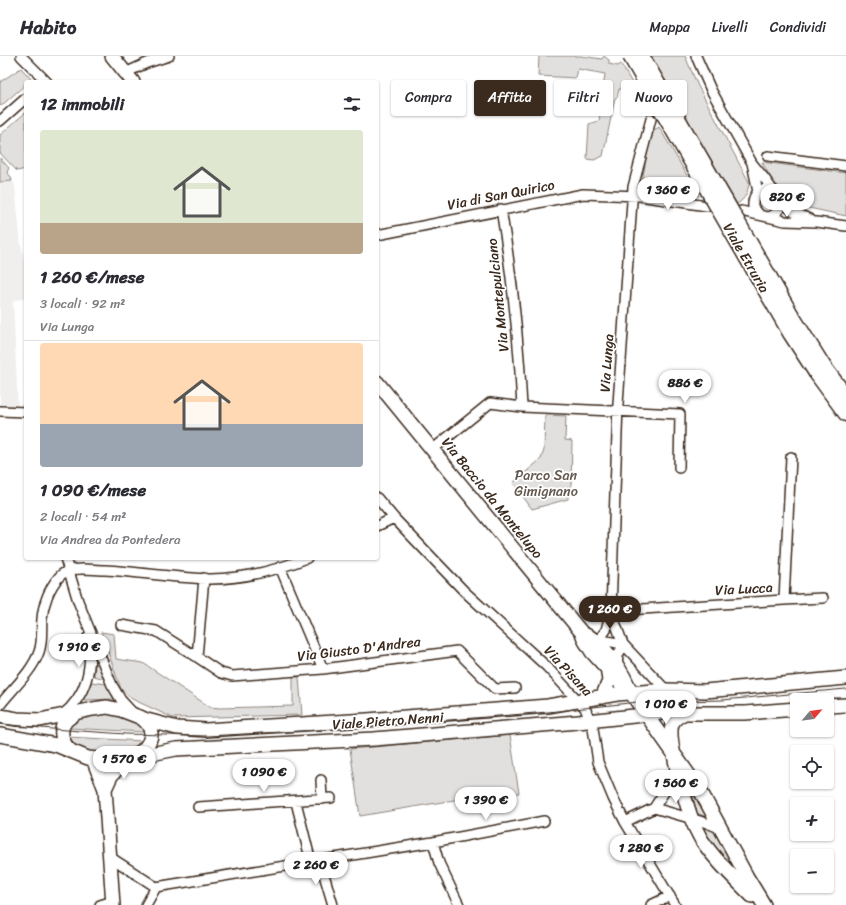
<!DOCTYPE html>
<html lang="it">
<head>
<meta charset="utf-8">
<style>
  :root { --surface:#fff; --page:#f7f7f7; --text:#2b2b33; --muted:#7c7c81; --line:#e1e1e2; --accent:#3b2a1e }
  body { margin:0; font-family:Sriracha,sans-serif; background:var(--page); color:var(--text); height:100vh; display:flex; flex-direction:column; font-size:15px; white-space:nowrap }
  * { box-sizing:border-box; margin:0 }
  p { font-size:13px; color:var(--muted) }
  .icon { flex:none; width:22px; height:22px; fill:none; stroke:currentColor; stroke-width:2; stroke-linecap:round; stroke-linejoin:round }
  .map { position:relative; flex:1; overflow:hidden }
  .sheet { position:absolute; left:24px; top:24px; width:355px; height:480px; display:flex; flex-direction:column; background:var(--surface); border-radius:4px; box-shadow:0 1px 3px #0004 }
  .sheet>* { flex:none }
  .hud { position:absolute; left:391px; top:24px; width:380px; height:36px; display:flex; gap:8px }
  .needle { width:26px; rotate:61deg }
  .tools { position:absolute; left:790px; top:637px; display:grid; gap:8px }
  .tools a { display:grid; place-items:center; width:44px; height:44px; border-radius:4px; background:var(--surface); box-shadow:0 1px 3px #0004; font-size:20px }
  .price { position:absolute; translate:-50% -34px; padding:0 9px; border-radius:14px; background:#fff; color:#222; font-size:13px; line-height:26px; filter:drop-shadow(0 1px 2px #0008) }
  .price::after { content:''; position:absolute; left:50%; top:24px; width:12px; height:9px; margin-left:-6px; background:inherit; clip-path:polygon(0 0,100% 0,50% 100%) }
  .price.on { background:var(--accent); color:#fff }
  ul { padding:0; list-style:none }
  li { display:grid; align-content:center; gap:8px; height:212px; padding:0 16px }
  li+li { border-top:1px solid var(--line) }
  li span { display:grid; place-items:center; height:124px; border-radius:4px; color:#555 }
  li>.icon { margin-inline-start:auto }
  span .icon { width:72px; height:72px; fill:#fffc; stroke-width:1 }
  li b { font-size:17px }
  h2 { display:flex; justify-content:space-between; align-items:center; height:48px; padding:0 16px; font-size:17px }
  .chip { padding:0 14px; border-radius:4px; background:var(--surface); box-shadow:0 1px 3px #0004; font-size:14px; line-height:36px }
  .chip.on { background:var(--accent); color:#fff }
  header { display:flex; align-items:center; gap:24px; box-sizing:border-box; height:56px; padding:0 20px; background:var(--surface); border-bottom:1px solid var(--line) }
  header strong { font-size:19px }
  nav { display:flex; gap:22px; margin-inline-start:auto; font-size:14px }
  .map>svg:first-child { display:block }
  .built { fill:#f1efee }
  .green { fill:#e2e0de; stroke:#8e857e }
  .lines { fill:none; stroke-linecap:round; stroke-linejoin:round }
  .street-casing { stroke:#3b2a1e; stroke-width:12 }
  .secondary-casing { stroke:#3b2a1e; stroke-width:16 }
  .primary-casing { stroke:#3b2a1e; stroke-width:17 }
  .street { stroke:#fff; stroke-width:9 }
  .secondary { stroke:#fff; stroke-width:13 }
  .primary { stroke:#fff; stroke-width:14 }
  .tram { stroke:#3b2a1e; stroke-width:1 }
  .primary-bridge-casing { stroke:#3b2a1e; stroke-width:17; stroke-linecap:butt }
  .primary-bridge { stroke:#fff; stroke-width:14 }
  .labels { text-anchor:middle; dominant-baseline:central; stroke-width:3.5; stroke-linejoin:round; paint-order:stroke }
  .street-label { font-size:14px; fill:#3b2a1e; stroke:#fff }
  .park-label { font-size:14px; fill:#65584e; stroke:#fff }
</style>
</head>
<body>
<header>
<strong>Habito</strong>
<nav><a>Mappa</a><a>Livelli</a><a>Condividi</a></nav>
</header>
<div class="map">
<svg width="846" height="849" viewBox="0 0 846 849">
  <rect width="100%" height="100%" fill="#fff"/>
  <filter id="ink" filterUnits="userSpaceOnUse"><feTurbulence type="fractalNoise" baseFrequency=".025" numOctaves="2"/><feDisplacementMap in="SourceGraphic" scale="8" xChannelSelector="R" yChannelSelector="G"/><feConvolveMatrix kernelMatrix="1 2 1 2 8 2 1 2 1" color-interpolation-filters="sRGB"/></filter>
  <g filter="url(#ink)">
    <path class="built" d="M 12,125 L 15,129 L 21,189 L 26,213 L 26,242 L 13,245 L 18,352 L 0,351 L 0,126 Z"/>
    <path class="green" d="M 539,0 L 581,0 L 602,3 L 604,0 L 609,4 L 609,8 L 618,10 L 621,8 L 636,34 L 619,33 L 617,42 L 615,42 L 603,100 L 594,104 L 587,103 L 589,68 L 599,65 L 605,18 L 578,13 L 576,22 L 538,20 Z
      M 651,0 L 685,0 L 698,30 L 749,126 C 748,137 745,143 737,148 Z
      M 21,12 L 31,23 L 28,26 L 26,26 L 26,28 L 1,50 L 0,49 L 0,26 Z
      M 26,56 L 26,113 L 17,115 L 0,97 L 0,79 Z
      M 659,71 L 699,140 L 641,131 L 651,76 Z
      M 0,102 L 9,112 L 7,116 L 11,121 L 12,125 L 0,126 Z
      M 762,106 L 846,117 L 846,160 L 809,152 L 805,151 L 800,143 L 794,151 L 788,146 L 783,135 L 778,130 L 774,128 Z
      M 545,359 L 566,360 L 565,384 L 572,385 L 571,431 L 568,431 L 568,443 L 532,453 L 513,427 L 541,403 L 544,394 Z
      M 101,576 L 114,578 L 116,603 L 143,607 L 210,651 L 220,652 L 293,650 L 293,621 L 299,621 L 302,659 L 173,662 L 132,643 L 121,633 Z
      M 96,600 L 105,623 L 94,620 Z
      M 92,626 L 106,628 L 114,643 L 83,644 Z
      M 101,658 C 114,658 139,660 144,676 L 69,672 C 72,660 91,660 101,658 Z
      M 510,679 L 519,737 L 460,743 L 360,760 L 350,693 Z
      M 68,681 L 143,685 C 140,688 137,692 134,694 C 119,702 74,700 68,681 Z
      M 690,726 L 708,762 L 697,757 Z
      M 702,771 L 705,771 L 717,775 L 743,825 L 708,784 Z"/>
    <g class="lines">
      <defs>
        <path id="street" d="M 21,0 L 47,26
          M 696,0 L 711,34 L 752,107 L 765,123 L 772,133
          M 125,17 L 147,7 L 169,0
          M 0,65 L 26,42
          M 768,100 L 846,110
          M 752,107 L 758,136
          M 781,145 L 794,156 L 811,164
          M 501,153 C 512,219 519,285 522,351
          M 741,155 L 785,165 L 816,166 L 846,170
          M 759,158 L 753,151 C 752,138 760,131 772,133 L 779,140 C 783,151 779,157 769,161
          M 377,179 L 583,138 L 639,140 L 707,150
          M 0,355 L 26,356
          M 432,394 L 490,347 L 522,351 L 680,358 L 679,412
          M 377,442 L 394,462 L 464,535 L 546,610 L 585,652 L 593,672 L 598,706 L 613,742 L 625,766 L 675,849
          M 377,470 L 394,462
          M 65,502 L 78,545 L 112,629 L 121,644 L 133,657
          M 280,511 L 323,613
          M 204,522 L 197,601 L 221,617 L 232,620 L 323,613 L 457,595 L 495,633 L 515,632
          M 784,544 L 823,542
          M 611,555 L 784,544 L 791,401
          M 611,555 L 623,588
          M 121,569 L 156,575 L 197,601
          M 596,583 L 623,588 L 666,634
          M 599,584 L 606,574 L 611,555 L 618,348 L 633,131 L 651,63
          M 617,609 L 618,600 L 623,588
          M 0,649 C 13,632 32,616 39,596 C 43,585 41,574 42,563 C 43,549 49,532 59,521 C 69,509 90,514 105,514 C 140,516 175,522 210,523 C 243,523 277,514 307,502
          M 62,659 C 87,640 93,610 88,581
          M 321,724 L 322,743
          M 296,746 L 311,806
          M 198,751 L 331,742
          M 654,752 L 707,767 L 722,773
          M 625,766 L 654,752 L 670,727 L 676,712
          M 433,786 L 439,807 L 459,849
          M 110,801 L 156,831 L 433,786 L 544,765
          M 320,805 L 333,849
          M 100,849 L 113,845
          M 146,849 L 156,831
          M 651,849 L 670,840"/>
        <path id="secondary" d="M 112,0 L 133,26
          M 377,326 L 582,577 L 585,585 L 592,596 L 624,631 L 631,636
          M 584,578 C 604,586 624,617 631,637 L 701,736 L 747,821 L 764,849
          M 602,641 L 609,625 L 607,610
          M 827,650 L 846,649
          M 685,657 C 681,659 676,661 673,666 C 665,680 686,747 692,764 C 694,770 698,777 701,783 C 715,804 734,822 752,840
          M 0,660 L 17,663 L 40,664 L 93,653 L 107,651 L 121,654 L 147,664 L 177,672 L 206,674 L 367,664 L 548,650 L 617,638 L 666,634 L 705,635 L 846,622
          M 0,679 L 56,689 L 88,702 L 115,705 L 176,693 L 374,683 L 578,666 L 662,657 L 745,657 L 797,653
          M 69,693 C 62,687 59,674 65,666 C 68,662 72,660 76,657
          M 136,699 C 152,689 158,673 140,661
          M 93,703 L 105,733 L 113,849
          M 105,733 L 111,720 L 125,704"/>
        <path id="primary" d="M 824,311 L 846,340
          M 816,317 L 846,358"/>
      </defs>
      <use href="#street" class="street-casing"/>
      <use href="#secondary" class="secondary-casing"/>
      <use href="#primary" class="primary-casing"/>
      <use href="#street" class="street"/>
      <use href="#secondary" class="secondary"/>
      <use href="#primary" class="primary"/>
      <path class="tram" d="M 0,668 L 52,673 L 126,678 L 207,680 L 338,673 L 548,656 L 638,646 L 722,644 L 846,633"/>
      <defs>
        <path id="primary-bridge" d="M 630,0 L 790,277 L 816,317
          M 642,0 L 791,258 L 824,311"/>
      </defs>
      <use href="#primary-bridge" class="primary-bridge-casing"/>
      <use href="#primary-bridge" class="primary-bridge"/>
    </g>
  </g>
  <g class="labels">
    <g class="street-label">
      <text transform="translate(501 139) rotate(-11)">Via di San Quirico</text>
      <text transform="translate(746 202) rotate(60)">Viale Etruria</text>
      <text transform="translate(498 239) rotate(-96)">Via Montepulciano</text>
      <text transform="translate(607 307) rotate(-86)">Via Lunga</text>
      <text transform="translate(492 442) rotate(51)">Via Baccio da Montelupo</text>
      <text transform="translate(744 533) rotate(-3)">Via Lucca</text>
      <text transform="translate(359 593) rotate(-7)">Via Giusto D'Andrea</text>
      <text transform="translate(568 615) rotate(47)">Via Pisana</text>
      <text transform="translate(388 665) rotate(-4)">Viale Pietro Nenni</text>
    </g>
    <g class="park-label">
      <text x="546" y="419">Parco San<tspan x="546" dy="16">Gimignano</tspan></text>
    </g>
  </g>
</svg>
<div class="tools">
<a><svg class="needle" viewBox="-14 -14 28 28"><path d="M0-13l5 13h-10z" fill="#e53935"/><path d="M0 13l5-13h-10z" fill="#7c7c81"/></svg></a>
<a><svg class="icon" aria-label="locate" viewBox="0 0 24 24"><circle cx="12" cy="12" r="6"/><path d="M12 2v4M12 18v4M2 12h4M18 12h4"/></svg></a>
<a>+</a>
<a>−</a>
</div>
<b class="price" style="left:668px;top:155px">1 360 €</b>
<b class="price" style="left:787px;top:162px">820 €</b>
<b class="price" style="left:685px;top:348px">886 €</b>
<b class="price on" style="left:610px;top:574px">1 260 €</b>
<b class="price" style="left:79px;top:612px">1 910 €</b>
<b class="price" style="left:666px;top:669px">1 010 €</b>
<b class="price" style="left:124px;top:724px">1 570 €</b>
<b class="price" style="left:264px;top:737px">1 090 €</b>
<b class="price" style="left:676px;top:748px">1 560 €</b>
<b class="price" style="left:486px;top:765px">1 390 €</b>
<b class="price" style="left:641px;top:813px">1 280 €</b>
<b class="price" style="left:316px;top:830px">2 260 €</b>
<div class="hud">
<a class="chip">Compra</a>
<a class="chip on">Affitta</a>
<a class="chip">Filtri</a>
<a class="chip">Nuovo</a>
</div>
<section class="sheet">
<h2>12 immobili<svg class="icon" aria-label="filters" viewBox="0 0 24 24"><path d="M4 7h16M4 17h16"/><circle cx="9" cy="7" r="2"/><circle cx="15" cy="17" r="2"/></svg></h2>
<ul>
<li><span style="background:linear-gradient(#dfe7d0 75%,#b9a48a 0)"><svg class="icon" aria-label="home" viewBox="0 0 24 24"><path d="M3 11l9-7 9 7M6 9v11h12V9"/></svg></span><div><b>1 260 €/mese</b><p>3 locali · 92 m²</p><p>Via Lunga</p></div></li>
<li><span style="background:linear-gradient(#ffd9b3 65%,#9aa5b1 0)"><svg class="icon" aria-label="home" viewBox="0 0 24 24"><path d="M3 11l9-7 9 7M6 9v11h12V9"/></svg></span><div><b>1 090 €/mese</b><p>2 locali · 54 m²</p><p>Via Andrea da Pontedera</p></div></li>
</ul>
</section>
</div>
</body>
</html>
